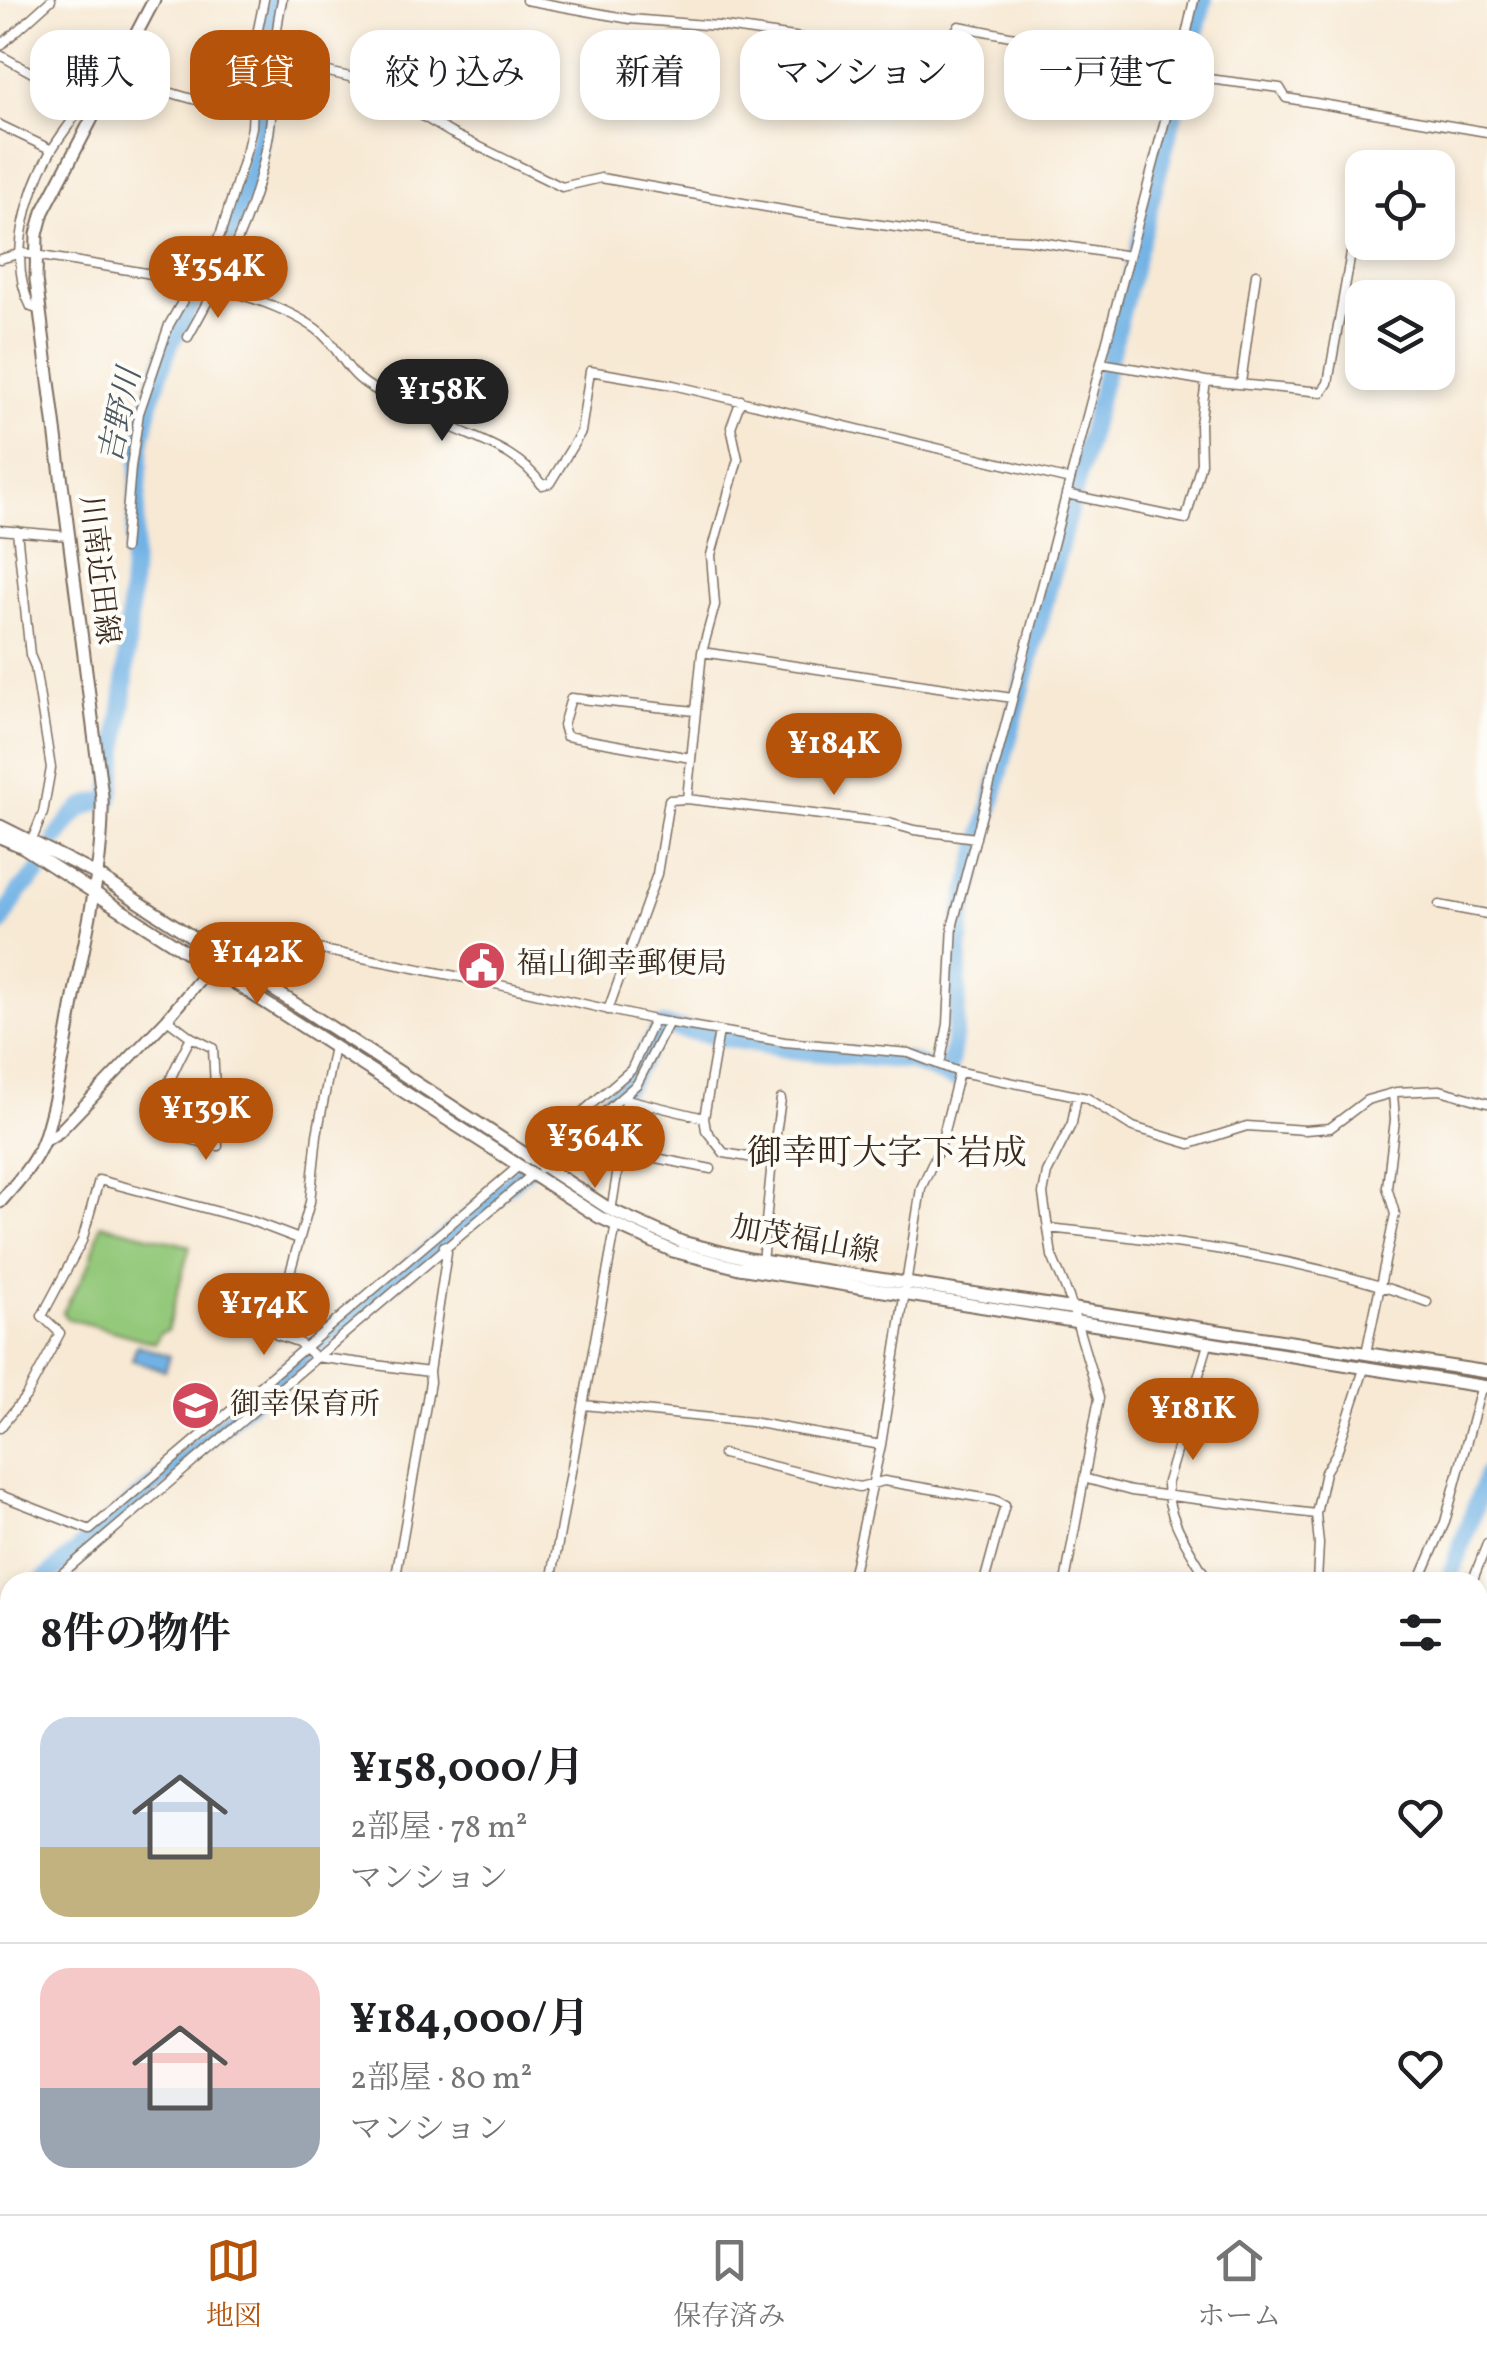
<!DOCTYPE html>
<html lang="ja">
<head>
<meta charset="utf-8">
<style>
  :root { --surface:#fff; --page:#f6f6f6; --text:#202124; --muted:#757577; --line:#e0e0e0; --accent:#b45309 }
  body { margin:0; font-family:Vollkorn,"Noto Serif JP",serif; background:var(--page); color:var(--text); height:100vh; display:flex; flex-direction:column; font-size:38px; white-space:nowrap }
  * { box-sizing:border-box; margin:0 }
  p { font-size:32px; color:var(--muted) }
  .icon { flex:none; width:55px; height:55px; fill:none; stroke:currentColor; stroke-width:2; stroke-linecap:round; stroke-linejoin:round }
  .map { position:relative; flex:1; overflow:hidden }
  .side { position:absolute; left:0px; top:1572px; width:1488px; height:642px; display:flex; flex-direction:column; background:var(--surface); border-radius:30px 30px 0 0; box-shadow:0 5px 15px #0003 }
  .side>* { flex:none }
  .hud { position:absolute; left:30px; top:30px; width:1428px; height:90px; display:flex; gap:20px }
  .controls { position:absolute; left:1345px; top:150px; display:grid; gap:20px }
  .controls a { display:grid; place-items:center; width:110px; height:110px; border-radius:20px; background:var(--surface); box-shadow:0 5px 15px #0003; font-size:50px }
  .price { position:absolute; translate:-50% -85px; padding:0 22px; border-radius:35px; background:var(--accent); color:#fff; font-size:32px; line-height:65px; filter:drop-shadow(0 2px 5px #0008) }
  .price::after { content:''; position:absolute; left:50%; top:60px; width:30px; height:22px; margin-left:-15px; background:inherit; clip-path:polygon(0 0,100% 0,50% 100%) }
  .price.active { background:#222; color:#fff }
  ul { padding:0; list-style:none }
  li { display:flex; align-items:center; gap:30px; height:250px; padding:0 40px }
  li+li { border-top:2px solid var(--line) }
  li span { display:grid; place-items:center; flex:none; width:280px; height:200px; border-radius:30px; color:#555 }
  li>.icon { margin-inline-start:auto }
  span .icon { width:120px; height:120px; fill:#fffc; stroke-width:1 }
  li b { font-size:42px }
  h2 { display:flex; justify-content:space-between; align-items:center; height:120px; padding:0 40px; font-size:42px }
  .pill { padding:0 35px; border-radius:30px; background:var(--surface); box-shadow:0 5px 15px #0003; font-size:35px; line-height:90px }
  .pill.active { background:var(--accent); color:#fff }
  .tabs { display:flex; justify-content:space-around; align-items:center; height:140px; border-top:2px solid var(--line); background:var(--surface); font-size:28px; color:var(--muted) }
  .tabs a { display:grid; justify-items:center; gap:5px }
  .tabs .active { color:var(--accent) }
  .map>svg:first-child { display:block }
  .green { fill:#94c97b; stroke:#687a4c; stroke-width:2.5 }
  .water { fill:#71b2e5; stroke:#566e82; stroke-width:2.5 }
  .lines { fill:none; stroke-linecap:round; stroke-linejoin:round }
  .river { stroke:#71b2e5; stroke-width:18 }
  .minor-casing { stroke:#7d6d5e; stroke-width:11 }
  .tertiary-casing { stroke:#7d6d5e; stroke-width:14 }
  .secondary-casing { stroke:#7d6d5e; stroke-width:15 }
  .trunk-casing { stroke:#7d6d5e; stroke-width:18 }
  .minor { stroke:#fff; stroke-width:8 }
  .tertiary { stroke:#fff; stroke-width:10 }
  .secondary { stroke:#fff; stroke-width:11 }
  .trunk { stroke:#fff; stroke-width:14 }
  .labels { text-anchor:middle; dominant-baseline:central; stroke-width:8; stroke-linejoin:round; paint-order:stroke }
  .street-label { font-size:30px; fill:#3b2a1e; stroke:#fdfcf7 }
  .poi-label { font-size:30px; fill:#3b2a1e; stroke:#fdfcf7; text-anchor:start }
  .water-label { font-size:32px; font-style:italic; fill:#4e5a64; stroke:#fdfcf7 }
  .quarter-label { font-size:35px; fill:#3b2a1e; stroke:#fdfcf7 }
</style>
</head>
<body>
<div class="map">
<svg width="1487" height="2214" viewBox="0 0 1487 2214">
  <rect width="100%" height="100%" fill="#fdfcf7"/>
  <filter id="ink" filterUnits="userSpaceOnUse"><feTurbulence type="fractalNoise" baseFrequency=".01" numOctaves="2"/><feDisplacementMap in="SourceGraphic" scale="20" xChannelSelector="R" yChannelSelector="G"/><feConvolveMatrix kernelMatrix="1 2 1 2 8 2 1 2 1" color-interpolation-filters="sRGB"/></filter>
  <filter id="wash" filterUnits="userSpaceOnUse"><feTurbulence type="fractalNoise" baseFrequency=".0048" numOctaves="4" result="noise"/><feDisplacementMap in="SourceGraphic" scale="40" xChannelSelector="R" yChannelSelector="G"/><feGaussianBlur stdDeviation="2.25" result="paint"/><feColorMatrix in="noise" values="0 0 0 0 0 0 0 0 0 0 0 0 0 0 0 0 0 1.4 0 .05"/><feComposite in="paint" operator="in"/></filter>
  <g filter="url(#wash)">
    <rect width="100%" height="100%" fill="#f7e9d4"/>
    <path class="green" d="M 101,1224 L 190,1246 L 167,1331 L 160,1333 L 155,1343 L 66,1318 L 63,1312 L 90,1263 Z"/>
    <path class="water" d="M 137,1345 L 170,1356 L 165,1371 L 132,1360 Z"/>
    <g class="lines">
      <path class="river" d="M 57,838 C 72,816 80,802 109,800 L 111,795 L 124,693 L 141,443 L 150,402 L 169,346 L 228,241 L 250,174 L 262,128 L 264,48 L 275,0
        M 0,924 L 19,892 L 40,871
        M 946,1076 C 963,1023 954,963 964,908 L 1204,0
        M 41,1582 L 302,1357 L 626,1086 L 661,1026 L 796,1051 L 909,1061 L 954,1079
        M 1448,1582 L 1487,1474
        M 0,1620 L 10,1611
        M 394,2214 L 414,2205"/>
    </g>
  </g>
  <g filter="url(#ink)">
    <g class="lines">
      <defs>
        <path id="minor" d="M 526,0 L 630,19 L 718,26 L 936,57 L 959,26 L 1178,69
          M 0,46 L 51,0
          M 0,55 L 34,74 L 107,90
          M 115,75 C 152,85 216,113 253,105 L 308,67 L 362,80 L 451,133 L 562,187 L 601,178 L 811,215 L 966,237 L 1027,240 L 1129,256
          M 1177,75 L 1280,88 L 1286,98 L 1487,132
          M 0,125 L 52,150
          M 0,259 L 22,253 L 36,255 C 118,270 247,281 315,328 C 336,342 344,370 366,384 C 390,400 421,413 447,425 C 483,442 518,451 542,485 L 550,483 L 581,432 L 590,371 L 673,385 L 1070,480
          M 40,310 L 31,307 C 7,261 27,193 51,151 C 60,136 72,122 81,107 C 95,82 101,53 131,42
          M 188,337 C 222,277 255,213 267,145 C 277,97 271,48 282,0
          M 1101,363 L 1206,381 L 1322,392 L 1328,383 L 1362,191
          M 1241,383 L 1256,274
          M 1066,494 L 1186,519 L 1201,463 L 1200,424 L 1206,381
          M 0,530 L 68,536
          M 17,531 L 30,655 L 35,667 L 51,768 L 43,813 L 32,840
          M 124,549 L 131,467 L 139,413 L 169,325 L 221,233 L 247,149 L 252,127 L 256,39 L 264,0
          M 702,652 L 1012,698
          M 691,758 L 566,736 L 563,725 L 571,698 L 695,711
          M 687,799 L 889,823 L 914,830 L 976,838
          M 1439,905 L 1487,914
          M 220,956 L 235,942 L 261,938 L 491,983 L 654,1020 L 785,1042 L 909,1053 L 956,1071 L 1087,1098 L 1133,1127 L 1190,1144 L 1247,1126 L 1305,1130 L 1330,1128 L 1367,1100 L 1396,1092 L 1440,1090 L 1487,1103
          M 608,1010 L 657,874 L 669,800 L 687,799 L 702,652 L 715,605 L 711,555 L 738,459 L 731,427 L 741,400
          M 167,1019 L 191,1037 C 176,1066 160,1094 159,1127 L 167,1134 L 218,1146 L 213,1048 L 191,1037
          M 719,1031 L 704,1118 L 706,1130 L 724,1153 L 772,1161 L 762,1262
          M 334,1046 L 317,1135 L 310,1202 L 274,1329 L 277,1335 L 298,1342 L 315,1357 L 429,1372
          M 940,1065 L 948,1024 L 953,924 L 1177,75 L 1194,0
          M 626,1094 L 626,1099 L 704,1118
          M 626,1099 L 621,1151 L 711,1169
          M 528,1159 L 631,1070 L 654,1020
          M 772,1161 L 781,1099
          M 541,1168 L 637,1084 L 669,1022
          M 611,1211 L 621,1151
          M 1048,1228 C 1175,1241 1307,1257 1427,1302
          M 1209,1341 L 1167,1482 C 1166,1519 1192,1552 1209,1582
          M 1366,1353 L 1395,1214 L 1387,1187 L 1395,1120 L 1393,1093
          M 584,1405 L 751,1422 L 881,1445
          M 0,1428 L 26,1396 L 60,1333 L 42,1316 L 82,1241 L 99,1180 L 249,1220 L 299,1239
          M 723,1454 L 859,1487 L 884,1481 L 995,1500 L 1005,1505 L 984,1582
          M 1087,1479 L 1131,1491 L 1316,1514
          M 0,1495 L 90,1530 L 520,1165
          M 52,1582 L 533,1174
          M 395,1582 L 430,1382 L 429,1372 L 447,1252 L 444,1246
          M 551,1582 L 616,1224
          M 851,1582 L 881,1445 L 921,1188 L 940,1147 L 959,1072
          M 1065,1582 L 1099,1398 L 1069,1297 L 1052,1256 L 1043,1194 L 1047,1173 L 1072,1123 L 1077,1096
          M 1317,1582 L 1319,1544 L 1316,1514 L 1325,1472 L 1337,1452 L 1365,1366
          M 1419,1582 L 1445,1522 L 1482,1385
          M 1472,1582 L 1487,1544
          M 0,1629 L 10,1620
          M 0,1922 L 10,1924
          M 1478,1997 L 1487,1998
          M 0,2145 L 10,2073
          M 260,2205 L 286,2210
          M 34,2214 L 36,2205
          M 81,2214 L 82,2205
          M 124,2214 L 127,2205
          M 361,2214 L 381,2205
          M 476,2214 L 496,2205
          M 613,2214 L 614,2205
          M 755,2214 L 757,2205
          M 1001,2214 L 1003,2205
          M 1385,2214 L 1387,2205"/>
        <path id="tertiary" d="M 43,1142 L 59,1132 L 167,1019 L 218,957"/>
        <path id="secondary" d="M 0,826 L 96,874 L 611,1210 L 682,1242 L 749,1259 L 1487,1372
          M 0,837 L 23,847 L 599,1217 L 673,1251 L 739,1268 L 1487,1387
          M 0,1202 C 16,1184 36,1162 44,1139 C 60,1090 66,1037 76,987 C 88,924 104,860 102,796 L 36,280 L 37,234 L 43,212 L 154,0"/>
        <path id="trunk" d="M 1478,2121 L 1487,2098
          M 1478,2149 L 1487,2126
          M 1439,2214 L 1442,2205
          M 1450,2214 L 1454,2205"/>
      </defs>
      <use href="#minor" class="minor-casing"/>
      <use href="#tertiary" class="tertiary-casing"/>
      <use href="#secondary" class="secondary-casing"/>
      <use href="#trunk" class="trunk-casing"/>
      <use href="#minor" class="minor"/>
      <use href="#tertiary" class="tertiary"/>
      <use href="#secondary" class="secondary"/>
      <use href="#trunk" class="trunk"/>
    </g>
  </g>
  <defs>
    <symbol id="civic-disc" viewBox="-11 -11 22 22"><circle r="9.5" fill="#d1495b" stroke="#fdfcf7"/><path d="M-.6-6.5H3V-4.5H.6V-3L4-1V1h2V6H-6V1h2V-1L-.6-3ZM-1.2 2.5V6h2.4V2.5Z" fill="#fff"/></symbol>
    <symbol id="school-disc" viewBox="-11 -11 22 22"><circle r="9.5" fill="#d1495b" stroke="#fdfcf7"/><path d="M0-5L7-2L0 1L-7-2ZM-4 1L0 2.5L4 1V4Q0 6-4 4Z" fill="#fff"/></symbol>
  </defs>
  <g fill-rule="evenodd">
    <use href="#civic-disc" x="454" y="938" width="55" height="55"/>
    <use href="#school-disc" x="168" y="1378" width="55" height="55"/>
  </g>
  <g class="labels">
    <g class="street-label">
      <text transform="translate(98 570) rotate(83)">川南近田線</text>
      <text transform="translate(805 1241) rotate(10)">加茂福山線</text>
    </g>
    <g class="poi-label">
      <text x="517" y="965">福山御幸郵便局</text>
      <text x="230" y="1406">御幸保育所</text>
    </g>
    <g class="water-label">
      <text transform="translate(122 416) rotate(-78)">吉野川</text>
    </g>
    <g class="quarter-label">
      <text x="887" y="1155">御幸町大字下岩成</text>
    </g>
  </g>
</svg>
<div class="controls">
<a><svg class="icon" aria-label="locate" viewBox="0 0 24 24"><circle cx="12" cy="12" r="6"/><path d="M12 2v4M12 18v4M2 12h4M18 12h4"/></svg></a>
<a><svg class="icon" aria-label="layers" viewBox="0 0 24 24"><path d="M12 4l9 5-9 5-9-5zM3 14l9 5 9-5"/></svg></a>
</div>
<b class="price" style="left:218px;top:321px">¥354K</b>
<b class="price active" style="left:442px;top:444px">¥158K</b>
<b class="price" style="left:834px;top:798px">¥184K</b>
<b class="price" style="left:257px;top:1007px">¥142K</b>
<b class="price" style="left:206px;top:1163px">¥139K</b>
<b class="price" style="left:595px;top:1191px">¥364K</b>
<b class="price" style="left:264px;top:1358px">¥174K</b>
<b class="price" style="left:1193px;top:1463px">¥181K</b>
<div class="hud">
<a class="pill">購入</a>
<a class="pill active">賃貸</a>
<a class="pill">絞り込み</a>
<a class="pill">新着</a>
<a class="pill">マンション</a>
<a class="pill">一戸建て</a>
</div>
<section class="side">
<h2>8件の物件<svg class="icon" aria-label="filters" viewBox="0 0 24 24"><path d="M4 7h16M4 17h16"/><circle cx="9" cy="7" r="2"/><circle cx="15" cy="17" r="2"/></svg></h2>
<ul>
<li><span style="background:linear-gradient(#c9d6e8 65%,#c2b280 0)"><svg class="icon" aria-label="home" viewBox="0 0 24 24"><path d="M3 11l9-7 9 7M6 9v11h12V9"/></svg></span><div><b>¥158,000/月</b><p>2部屋 · 78 m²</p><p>マンション</p></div><svg class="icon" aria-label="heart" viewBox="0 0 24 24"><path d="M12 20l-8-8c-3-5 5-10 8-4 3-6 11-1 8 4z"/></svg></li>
<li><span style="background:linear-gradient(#f6c9c9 60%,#9aa5b1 0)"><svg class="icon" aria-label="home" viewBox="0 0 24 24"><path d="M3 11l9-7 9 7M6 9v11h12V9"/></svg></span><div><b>¥184,000/月</b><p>2部屋 · 80 m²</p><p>マンション</p></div><svg class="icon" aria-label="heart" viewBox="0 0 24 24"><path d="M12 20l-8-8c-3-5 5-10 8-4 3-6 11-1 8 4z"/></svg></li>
</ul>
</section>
</div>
<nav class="tabs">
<a class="active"><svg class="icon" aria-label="map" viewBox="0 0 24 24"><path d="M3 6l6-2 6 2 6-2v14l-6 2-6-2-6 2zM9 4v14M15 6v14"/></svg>地図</a>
<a><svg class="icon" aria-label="saved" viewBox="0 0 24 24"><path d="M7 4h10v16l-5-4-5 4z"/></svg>保存済み</a>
<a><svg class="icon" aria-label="home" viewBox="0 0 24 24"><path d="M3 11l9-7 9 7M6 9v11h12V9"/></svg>ホーム</a>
</nav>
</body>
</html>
